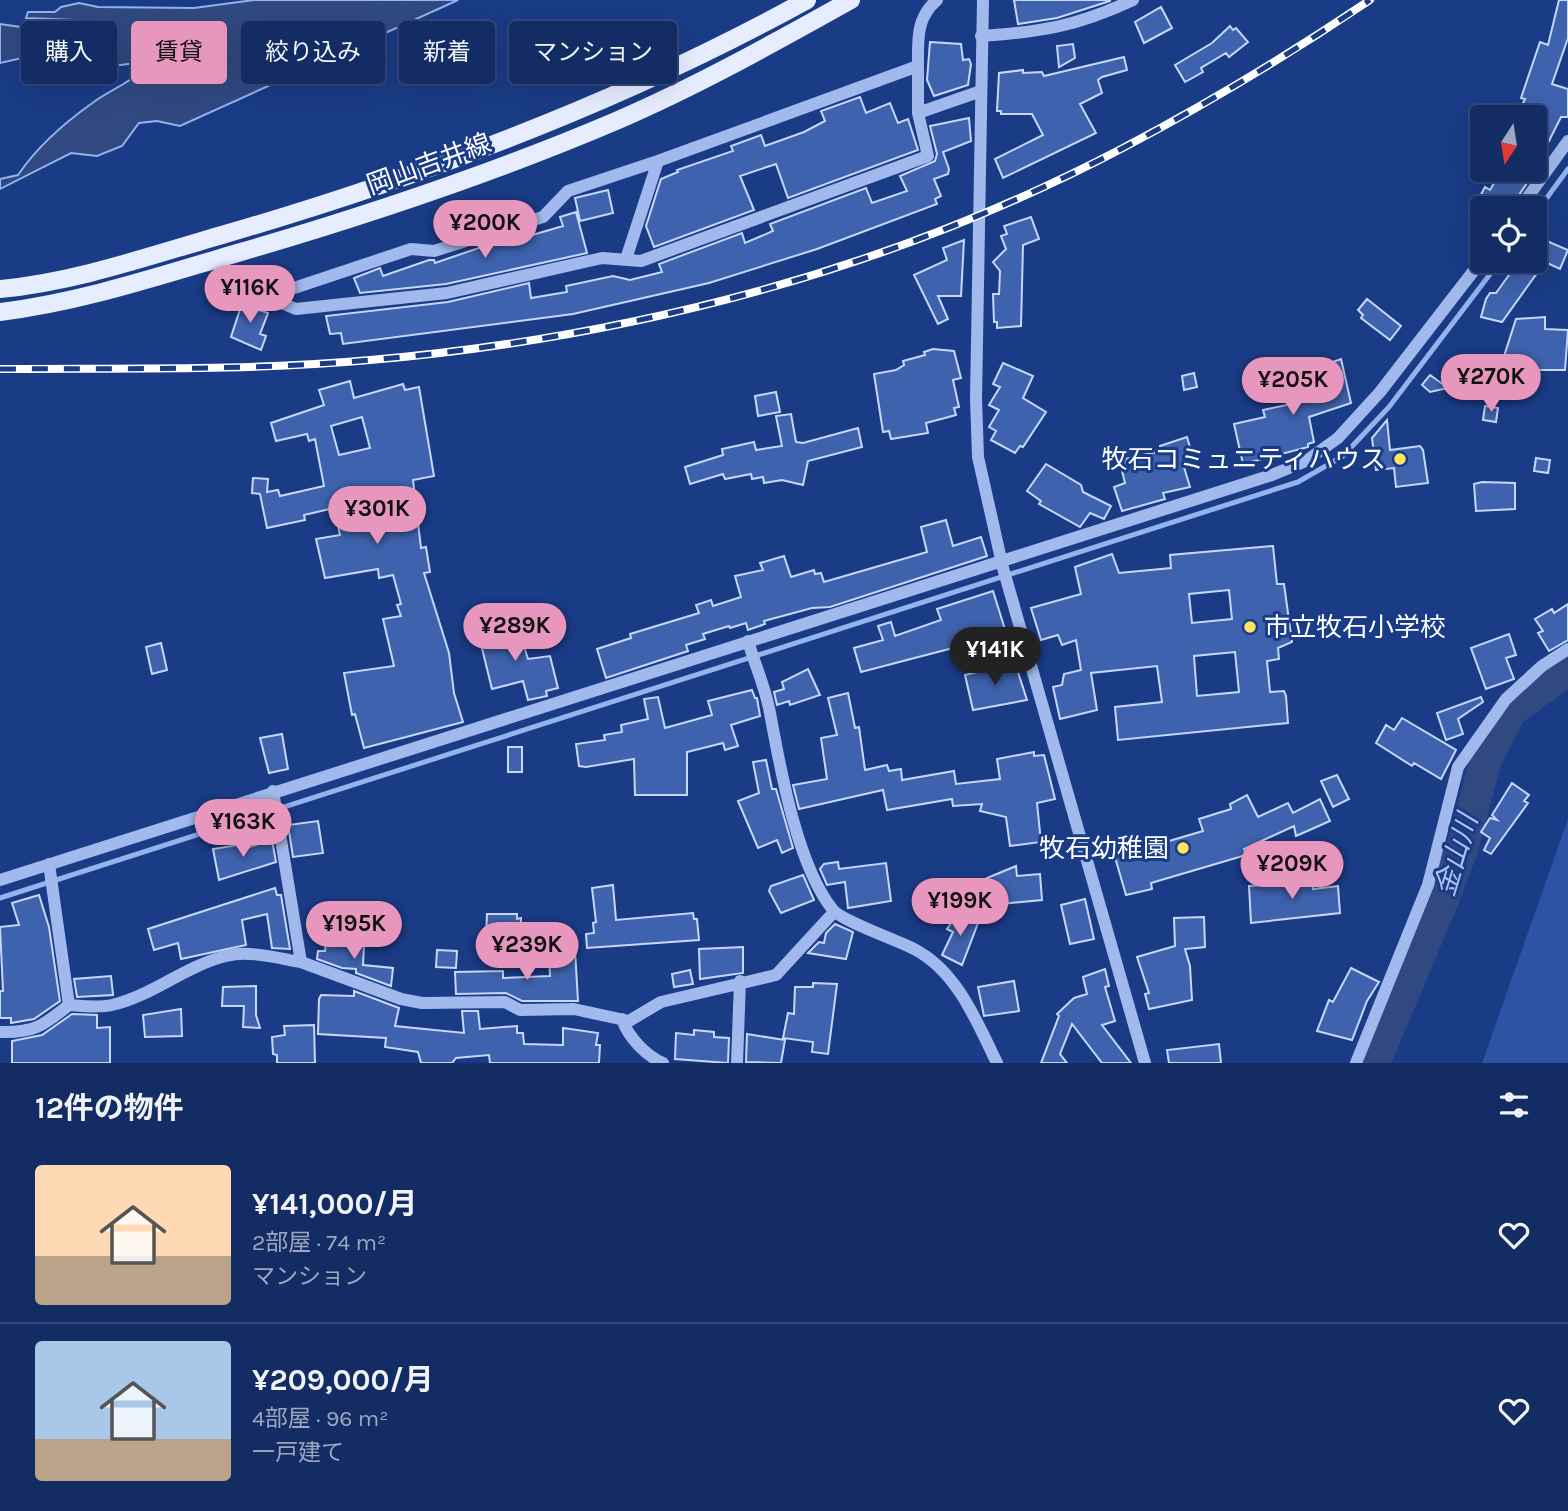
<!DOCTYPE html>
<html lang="ja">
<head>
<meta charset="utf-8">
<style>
  :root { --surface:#142c64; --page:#1d346a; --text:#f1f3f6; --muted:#9da7bf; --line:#334878; --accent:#e797bd }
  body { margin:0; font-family:Karla,"Noto Sans JP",sans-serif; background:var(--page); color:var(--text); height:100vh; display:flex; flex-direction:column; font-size:26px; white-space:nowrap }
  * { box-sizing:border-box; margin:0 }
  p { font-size:23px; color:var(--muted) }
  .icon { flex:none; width:38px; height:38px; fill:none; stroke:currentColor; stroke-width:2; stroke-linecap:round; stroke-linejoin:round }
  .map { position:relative; height:1063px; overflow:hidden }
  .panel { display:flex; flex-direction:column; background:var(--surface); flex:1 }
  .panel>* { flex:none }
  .guide { position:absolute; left:21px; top:21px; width:700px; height:63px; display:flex; gap:14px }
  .needle { width:46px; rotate:192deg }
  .fabs { position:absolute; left:1470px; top:105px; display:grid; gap:14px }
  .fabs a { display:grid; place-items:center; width:77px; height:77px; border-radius:7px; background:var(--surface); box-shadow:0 7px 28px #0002,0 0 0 2px var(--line); font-size:35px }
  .price { position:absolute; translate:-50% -60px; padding:0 16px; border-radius:24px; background:var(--accent); color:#111; font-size:23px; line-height:46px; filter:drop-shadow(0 2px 4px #0008) }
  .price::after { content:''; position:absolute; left:50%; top:42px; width:21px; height:16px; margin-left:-10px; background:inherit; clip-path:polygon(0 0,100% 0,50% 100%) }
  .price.active { background:#222; color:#fff }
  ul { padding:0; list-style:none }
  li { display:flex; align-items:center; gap:21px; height:175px; padding:0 35px }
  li+li { border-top:2px solid var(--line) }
  li span { display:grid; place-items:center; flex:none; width:196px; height:140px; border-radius:7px; color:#555 }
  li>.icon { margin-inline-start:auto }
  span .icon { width:84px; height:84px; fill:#fffc; stroke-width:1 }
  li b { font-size:30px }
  h2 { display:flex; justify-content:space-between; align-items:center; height:84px; padding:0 35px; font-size:30px }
  .chip { padding:0 24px; border-radius:7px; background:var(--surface); box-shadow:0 7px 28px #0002,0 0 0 2px var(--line); font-size:24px; line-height:63px }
  .chip.active { background:var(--accent); color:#111 }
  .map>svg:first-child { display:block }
  .green { fill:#2d53a4 }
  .water { fill:#304981; stroke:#94b2ee; stroke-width:2 }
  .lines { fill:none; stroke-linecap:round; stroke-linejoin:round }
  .stream { stroke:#94b2ee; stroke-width:5 }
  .river { stroke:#304981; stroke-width:32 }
  .building { fill:#3e62ad; stroke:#c6d7f9; stroke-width:2; fill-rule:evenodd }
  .minor { stroke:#a1b9ec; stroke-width:12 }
  .major { stroke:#e6edff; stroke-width:18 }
  .rail-casing { stroke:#fff; stroke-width:8 }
  .rail { stroke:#1a3b86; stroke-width:5; stroke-dasharray:16; stroke-linecap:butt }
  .poi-dot { fill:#fee55d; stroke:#1a3b86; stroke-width:2.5 }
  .labels { text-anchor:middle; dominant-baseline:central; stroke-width:6; stroke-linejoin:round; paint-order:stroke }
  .street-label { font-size:26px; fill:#fff; stroke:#1a3b86 }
  .poi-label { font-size:26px; fill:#fff; stroke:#1a3b86; text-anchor:end }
  .water-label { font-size:28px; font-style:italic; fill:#adc4f3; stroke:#1a3b86 }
</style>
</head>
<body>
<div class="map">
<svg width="1568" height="1063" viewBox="0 0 1568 1063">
  <rect width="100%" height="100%" fill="#1a3b86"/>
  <path class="green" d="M 1568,819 L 1568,1063 L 1482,1063 Z"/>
  <path class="water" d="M 254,0 L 458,0 L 180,126 L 157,121 L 139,123 L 122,146 L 97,156 L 71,153 L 0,189 L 0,179 L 18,175 C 37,147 63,124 91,104 C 107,92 125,85 141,72 L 136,63 L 80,70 L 22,58 L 0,63 L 0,24 L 69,34 L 99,30 L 99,26 L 76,20 L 26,18 L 28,12 L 55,12 L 61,7 L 79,3 L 98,7 L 194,8 Z"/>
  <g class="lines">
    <path class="stream" d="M 1535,214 L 1568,169
      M 0,898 L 1298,482 L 1343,456 L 1389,407 L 1500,261"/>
    <path class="river" d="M 1374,1063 L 1442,902 L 1462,849 L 1486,759 L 1511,711 L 1568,670"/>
  </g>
  <path class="building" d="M 1014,0 L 1110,0 L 1110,1 L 1057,18 L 1018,24 Z
    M 1559,0 L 1568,0 L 1568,38 L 1552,84 L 1568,89 L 1568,117 L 1561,117 L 1535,169 L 1535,117 L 1516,117 L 1525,99 L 1521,98 L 1540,42 L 1548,45 Z
    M 1161,7 L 1172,28 L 1144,43 L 1135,22 Z
    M 1230,26 L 1233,30 L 1236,28 L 1248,42 L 1229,57 L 1226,53 L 1201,68 L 1203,72 L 1185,82 L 1175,65 L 1212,43 Z
    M 930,42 L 961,44 L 963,60 L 969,59 L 971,64 L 968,85 L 934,96 L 927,80 Z
    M 1073,44 L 1075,58 L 1059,67 L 1057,46 Z
    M 1124,57 L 1127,70 L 1102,77 L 1098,80 L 1102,93 L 1080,104 L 1096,133 L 1003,178 L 995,159 L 1043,135 L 1032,114 L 1001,114 L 1001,111 L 997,111 L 999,73 L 1023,70 L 1023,73 L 1042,72 L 1044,76 Z
    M 860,97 L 866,113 L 890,103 L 898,123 L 908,119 L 918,150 L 788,198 L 776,164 L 740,176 L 754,210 L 654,247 L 646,226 L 661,179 L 678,172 L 677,170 L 733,151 L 731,146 L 761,135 L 765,146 L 804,132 L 825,121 L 821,111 Z
    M 969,118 L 971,141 L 943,152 L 949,169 L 948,174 L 934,179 L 941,196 L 935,199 L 937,204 L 817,249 L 709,283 L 573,314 L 343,344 L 341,333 L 330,334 L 326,316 L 448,302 L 529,283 L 531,298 L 567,292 L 566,286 L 613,276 L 630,280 L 662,272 L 659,264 L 742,233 L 745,243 L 773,231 L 770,224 L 866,188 L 872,203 L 907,191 L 900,176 L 935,161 L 937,154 L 930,126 Z
    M 1502,170 L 1536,170 L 1510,208 L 1474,208 L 1485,187 L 1490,190 Z
    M 608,190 L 613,213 L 580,221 L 575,198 Z
    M 576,212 L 587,253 L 446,284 L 360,293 L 354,278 L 380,268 L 383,276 L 429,260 L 434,260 L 435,263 L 528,231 L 529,236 L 563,226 L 560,217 Z
    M 1031,217 L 1039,239 L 1023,245 L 1021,326 L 997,328 L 997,322 L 994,322 L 993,294 L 999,294 L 1000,271 L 993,262 L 1006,249 L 1001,236 L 1007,234 L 1004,226 Z
    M 1535,236 L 1568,250 L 1560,269 L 1545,262 L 1502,322 L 1481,317 L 1486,299 L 1490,293 L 1496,293 L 1519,261 L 1535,261 Z
    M 964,240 L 961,296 L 938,296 L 948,319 L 938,324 L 914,275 L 947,260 L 943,248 Z
    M 244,297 L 259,303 L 256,309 L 268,313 L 260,334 L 266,336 L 261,350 L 231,337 Z
    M 1367,299 L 1401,326 L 1390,340 L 1361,318 L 1363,315 L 1358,310 Z
    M 1545,317 L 1545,329 L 1568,330 L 1565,370 L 1540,370 L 1510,377 L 1505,353 L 1516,319 Z
    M 933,349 L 954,351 L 961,378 L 953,380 L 959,407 L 954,408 L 956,415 L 926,423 L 928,433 L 891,439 L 889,431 L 883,432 L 874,374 L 896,370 L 904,365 L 903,361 L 925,355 L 924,352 Z
    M 1341,359 L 1351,403 L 1309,417 L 1314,442 L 1308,444 L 1308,447 L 1243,464 L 1234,424 L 1265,417 L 1263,410 L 1310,400 L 1304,383 L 1314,380 L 1310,370 Z
    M 1003,363 L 1033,376 L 1023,398 L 1046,412 L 1023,447 L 1020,446 L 1015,453 L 991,440 L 996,431 L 989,427 L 999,410 L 989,405 L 1000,387 L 993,384 Z
    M 1194,373 L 1197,387 L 1184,390 L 1182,376 Z
    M 1430,375 L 1448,388 L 1430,392 L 1422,385 Z
    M 350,381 L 354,398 L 403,384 L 405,390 L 419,387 L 434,476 L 413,480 L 421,548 L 426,547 L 430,572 L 424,573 L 449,653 L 454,693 L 463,722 L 364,748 L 355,714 L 352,715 L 344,673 L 394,666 L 383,619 L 401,616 L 397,605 L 401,604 L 393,575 L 379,578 L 378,569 L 325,578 L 316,539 L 340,535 L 334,508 L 304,515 L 305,520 L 267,528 L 260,494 L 252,493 L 253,478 L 268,479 L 267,492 L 278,490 L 280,496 L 324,486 L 315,439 L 309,441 L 307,434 L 276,441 L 271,423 L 324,405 L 319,390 ZM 362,417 L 370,448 L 339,455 L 331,426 Z
    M 776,392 L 780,412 L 758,416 L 755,396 Z
    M 1485,406 L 1498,408 L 1496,422 L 1483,420 Z
    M 791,414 L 796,442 L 803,443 L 858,428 L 862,447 L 808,461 L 803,485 L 782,480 L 764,483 L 763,477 L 752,479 L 751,474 L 725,479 L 723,474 L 690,484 L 685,467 L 723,455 L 722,449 L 754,442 L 756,450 L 782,446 L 776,416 Z
    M 1387,420 L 1390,450 L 1420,446 L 1423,450 L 1428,483 L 1396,487 L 1394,468 L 1376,470 L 1372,438 Z
    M 1187,437 L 1195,464 L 1184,467 L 1190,487 L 1163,493 L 1165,499 L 1122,511 L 1114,487 L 1125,483 L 1121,467 L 1126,466 L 1125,459 L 1161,451 L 1160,446 Z
    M 1536,458 L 1550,460 L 1548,473 L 1534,471 Z
    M 1046,464 L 1081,485 L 1083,492 L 1111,506 L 1104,519 L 1090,513 L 1080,527 L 1039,504 L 1041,501 L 1027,491 Z
    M 1482,482 L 1515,483 L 1515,509 L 1476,511 L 1474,484 Z
    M 946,520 L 953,546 L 981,537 L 987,556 L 830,607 L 812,608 L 764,621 L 765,624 L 748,630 L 746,623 L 730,628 L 729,626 L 703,634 L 705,639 L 686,645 L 688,651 L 606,678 L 597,649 L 631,638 L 630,634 L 699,613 L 696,605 L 711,600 L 713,606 L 741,597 L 735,576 L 763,570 L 760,563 L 784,556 L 791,577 L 814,570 L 815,574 L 821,573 L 824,582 L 927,552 L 921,527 Z
    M 1273,546 L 1277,584 L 1284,584 L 1292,642 L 1278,648 L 1279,659 L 1267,661 L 1270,692 L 1284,691 L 1286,696 L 1288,723 L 1118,740 L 1115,707 L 1162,702 L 1157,666 L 1091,673 L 1097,710 L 1060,719 L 1053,687 L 1062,685 L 1064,674 L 1081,670 L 1076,640 L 1062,645 L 1058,635 L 1041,640 L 1031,608 L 1081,594 L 1075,567 L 1112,554 L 1119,573 L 1171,568 L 1170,555 ZM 1229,590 L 1232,619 L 1192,623 L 1189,594 ZM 1235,652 L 1239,692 L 1197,696 L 1194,656 Z
    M 993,591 L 1008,639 L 956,656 L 953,648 L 861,672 L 854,648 L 883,640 L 878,626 L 891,622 L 895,636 L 941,620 L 937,609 Z
    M 1568,604 L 1568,640 L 1549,651 L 1538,633 L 1543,631 L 1535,619 L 1552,609 L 1554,613 Z
    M 504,625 L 505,629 L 514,627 L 518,641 L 522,640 L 528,659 L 550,656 L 558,688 L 546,691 L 547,696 L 528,700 L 523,681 L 492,689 L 478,632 Z
    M 1509,634 L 1516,655 L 1506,658 L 1514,679 L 1486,689 L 1471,648 Z
    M 161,643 L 167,670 L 152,674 L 146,647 Z
    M 1015,663 L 1027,700 L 973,710 L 965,675 Z
    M 808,669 L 820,695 L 790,705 L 789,701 L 777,705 L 774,692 L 784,689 L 782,682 Z
    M 752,690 L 755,698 L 757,698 L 760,716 L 731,725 L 738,746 L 725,750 L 723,743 L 687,752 L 687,795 L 635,795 L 634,759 L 586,767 L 579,766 L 576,744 L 605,740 L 604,735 L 622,732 L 621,725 L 648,719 L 644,699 L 658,697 L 665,728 L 712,715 L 708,701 Z
    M 848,693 L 855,728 L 859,727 L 865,770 L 887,765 L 889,771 L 901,769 L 902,780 L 954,771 L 956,784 L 1000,779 L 997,759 L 1034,752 L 1034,756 L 1044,755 L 1055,799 L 1037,803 L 1041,842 L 1010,846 L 1006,817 L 980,811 L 982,804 L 953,806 L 952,799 L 887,810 L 883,790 L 799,809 L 793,785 L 827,779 L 821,738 L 837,735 L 828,698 Z
    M 1481,697 L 1483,702 L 1458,719 L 1463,734 L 1446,740 L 1437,713 Z
    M 1402,718 L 1456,750 L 1441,779 L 1414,763 L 1412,766 L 1376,743 L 1386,725 L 1394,730 Z
    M 282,734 L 288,769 L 269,773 L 260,738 Z
    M 508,747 L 522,747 L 522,772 L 508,772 Z
    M 766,760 L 772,789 L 776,789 L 793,848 L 782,853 L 777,840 L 758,848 L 738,801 L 759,793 L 753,762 Z
    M 1337,775 L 1349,799 L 1333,807 L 1321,781 Z
    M 1512,783 L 1529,795 L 1524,801 L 1528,803 L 1491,854 L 1484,850 L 1490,838 L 1481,832 L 1490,818 L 1497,820 L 1492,815 Z
    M 1247,795 L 1258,817 L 1288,803 L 1293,813 L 1320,799 L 1330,821 L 1296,836 L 1294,826 L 1244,849 L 1246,855 L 1151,883 L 1152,889 L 1126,895 L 1112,847 L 1132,841 L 1135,851 L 1203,831 L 1199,819 L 1231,809 L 1230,804 Z
    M 318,821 L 323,853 L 293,857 L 288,825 Z
    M 272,840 L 276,862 L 219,880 L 213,849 L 244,844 L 246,848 Z
    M 838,862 L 839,869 L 886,863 L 891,901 L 848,908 L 845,882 L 827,885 L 820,869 L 824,864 Z
    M 1016,866 L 1017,876 L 1040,874 L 1042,900 L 990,905 L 978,923 L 963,888 Z
    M 803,875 L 814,900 L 781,913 L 769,891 L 771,886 Z
    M 1313,881 L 1313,889 L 1338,886 L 1340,913 L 1251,923 L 1249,886 Z
    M 613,885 L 616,920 L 693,913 L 694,919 L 697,919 L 699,940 L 587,948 L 586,934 L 594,933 L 593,923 L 596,922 L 592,888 Z
    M 275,888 L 277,895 L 281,895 L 290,949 L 272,948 L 267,914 L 242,920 L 246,945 L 181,959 L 178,943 L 154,950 L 148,929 Z
    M 39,895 L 49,927 L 60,1001 L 34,1019 L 11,1023 L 11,1018 L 0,1018 L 0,991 L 3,991 L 0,927 L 19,925 L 12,903 Z
    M 1085,899 L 1094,939 L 1070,944 L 1061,905 Z
    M 958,913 L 978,923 L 962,965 L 942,955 L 953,932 L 947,929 Z
    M 487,914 L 517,914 L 517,919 L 521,918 L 520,951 L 504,951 L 504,944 L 490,943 L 490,938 L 486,937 Z
    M 1204,917 L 1205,947 L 1185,949 L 1190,966 L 1192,1000 L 1149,1009 L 1145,994 L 1149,993 L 1137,957 L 1175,946 L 1174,918 Z
    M 835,924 L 853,932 L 846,959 L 808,953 L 819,942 L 824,943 L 826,933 Z
    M 326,942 L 364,945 L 363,965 L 393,968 L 391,986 L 356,973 L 356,969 L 342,968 L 317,959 L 318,951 L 325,951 Z
    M 743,947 L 743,973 L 700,979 L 699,949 Z
    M 437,950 L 457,951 L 456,968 L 436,967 Z
    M 575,950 L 578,1001 L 522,1001 L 506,993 L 456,994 L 455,972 L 503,971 L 503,978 L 550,976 L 549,951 Z
    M 1351,968 L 1379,982 L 1367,1001 L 1352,1040 L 1317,1031 L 1329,1000 L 1333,1002 Z
    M 1105,969 L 1109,986 L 1105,987 L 1115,1021 L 1102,1025 L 1131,1063 L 1102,1063 L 1072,1024 L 1060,1054 L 1067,1063 L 1041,1063 L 1059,1016 L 1057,1014 L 1074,998 L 1087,994 L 1083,977 Z
    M 690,970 L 693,984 L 674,987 L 672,974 Z
    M 111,976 L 113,995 L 77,997 L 74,979 Z
    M 1014,981 L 1019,1011 L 984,1016 L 978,987 Z
    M 813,983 L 837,984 L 828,1054 L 812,1052 L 813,1042 L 783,1038 L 788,1013 L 794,1014 L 795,987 L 813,987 Z
    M 256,986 L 256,1015 L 260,1028 L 243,1027 L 244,1006 L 222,1006 L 223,987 Z
    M 354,991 L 399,1008 L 395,1026 L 464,1033 L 462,1011 L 478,1011 L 480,1029 L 517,1026 L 517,1033 L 523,1033 L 524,1044 L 563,1045 L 563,1028 L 598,1033 L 596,1045 L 600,1045 L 599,1063 L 490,1063 L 489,1055 L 456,1058 L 452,1063 L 421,1063 L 418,1052 L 385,1047 L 386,1038 L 318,1034 L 319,999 L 321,995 L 354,996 Z
    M 181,1009 L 182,1036 L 145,1037 L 143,1015 Z
    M 72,1014 L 97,1015 L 97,1028 L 110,1027 L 110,1063 L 12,1063 L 12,1041 L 42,1035 Z
    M 314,1025 L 315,1063 L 277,1063 L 277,1055 L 273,1054 L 272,1037 L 285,1035 L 284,1026 Z
    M 694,1030 L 714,1032 L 714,1037 L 729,1038 L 728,1063 L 675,1059 L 676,1033 L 694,1035 Z
    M 747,1034 L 785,1040 L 781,1063 L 746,1062 Z
    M 1219,1044 L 1221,1063 L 1169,1063 L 1167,1050 Z"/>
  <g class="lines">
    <path class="minor" d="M 937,0 C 916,18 918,39 918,66 L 658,161 L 568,191 L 543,217 L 434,251 L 411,249 L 267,297 L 296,309 L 447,293 L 602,258 L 641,261 L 928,156 L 918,113 L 981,91
      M 983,0 L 976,399 L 978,457 L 1003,568 L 1145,1063
      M 981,36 C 1042,32 1077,26 1133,0
      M 918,66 L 918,113
      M 1520,208 L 1568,141
      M 626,259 L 658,161
      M 748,641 C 755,665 766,689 770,713 C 780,767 797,866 833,910 C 842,921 897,940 914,949 C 957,971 977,1022 997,1063
      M 273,791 L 301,962 L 401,999 L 422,1003 L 505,1002 L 520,1010 L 574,1009 L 629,1021 L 661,1002 L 776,975 L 834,912
      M 49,864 L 69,1005 C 83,1006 98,1008 112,1005 C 152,996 185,966 226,956 C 249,950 277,958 301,962
      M 0,880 L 1272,475 L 1306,461 L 1338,438 L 1380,392 L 1482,260
      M 622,1019 C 628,1037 646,1056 663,1063
      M 0,1032 C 34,1033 43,1026 69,1005
      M 737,1063 L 740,981
      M 1356,1063 L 1428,885 L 1458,767 L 1506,699 L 1542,666 L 1568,649"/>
    <path class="major" d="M 0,289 C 75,282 149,256 222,235 C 425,176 622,102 807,0
      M 0,312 C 82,302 162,275 241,252 C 368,215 494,173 616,121 C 697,86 774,43 851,0"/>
    <defs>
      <path id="rail" d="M 0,369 C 123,368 248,371 370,360 C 629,338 890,270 1121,149 C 1207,104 1290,54 1370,0"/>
    </defs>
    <use href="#rail" class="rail-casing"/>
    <use href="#rail" class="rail"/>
  </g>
  <g class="poi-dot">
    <circle cx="1400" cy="459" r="7"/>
    <circle cx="1250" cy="627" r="7"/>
    <circle cx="1183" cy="848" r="7"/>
  </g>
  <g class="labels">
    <g class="street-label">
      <text transform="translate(429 164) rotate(-20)">岡山吉井線</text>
    </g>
    <g class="poi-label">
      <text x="1386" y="459">牧石コミュニティハウス</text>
      <text x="1264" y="627" text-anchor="start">市立牧石小学校</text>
      <text x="1169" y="848">牧石幼稚園</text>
    </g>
    <g class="water-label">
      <text transform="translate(1456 855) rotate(-73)">金山川</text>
    </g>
  </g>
</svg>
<div class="fabs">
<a><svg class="needle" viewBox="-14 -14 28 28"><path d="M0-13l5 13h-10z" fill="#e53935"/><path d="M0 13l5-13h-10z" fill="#9da7bf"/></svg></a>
<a><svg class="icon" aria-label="locate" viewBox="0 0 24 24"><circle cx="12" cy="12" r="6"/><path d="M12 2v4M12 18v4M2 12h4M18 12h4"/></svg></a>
</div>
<b class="price" style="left:485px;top:260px">¥200K</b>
<b class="price" style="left:250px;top:325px">¥116K</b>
<b class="price" style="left:1491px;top:414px">¥270K</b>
<b class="price" style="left:1293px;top:417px">¥205K</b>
<b class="price" style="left:377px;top:546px">¥301K</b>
<b class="price" style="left:515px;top:663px">¥289K</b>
<b class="price active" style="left:995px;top:687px">¥141K</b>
<b class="price" style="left:243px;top:859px">¥163K</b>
<b class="price" style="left:1292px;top:901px">¥209K</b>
<b class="price" style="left:960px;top:938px">¥199K</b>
<b class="price" style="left:354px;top:961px">¥195K</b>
<b class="price" style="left:527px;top:982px">¥239K</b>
<div class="guide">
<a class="chip">購入</a>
<a class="chip active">賃貸</a>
<a class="chip">絞り込み</a>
<a class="chip">新着</a>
<a class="chip">マンション</a>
</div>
</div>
<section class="panel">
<h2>12件の物件<svg class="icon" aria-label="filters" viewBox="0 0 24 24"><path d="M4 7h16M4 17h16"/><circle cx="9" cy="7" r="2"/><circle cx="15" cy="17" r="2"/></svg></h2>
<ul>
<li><span style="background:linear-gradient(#ffd9b3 65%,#b9a48a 0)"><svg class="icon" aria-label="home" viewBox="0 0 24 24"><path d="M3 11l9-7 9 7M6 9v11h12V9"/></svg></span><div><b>¥141,000/月</b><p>2部屋 · 74 m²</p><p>マンション</p></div><svg class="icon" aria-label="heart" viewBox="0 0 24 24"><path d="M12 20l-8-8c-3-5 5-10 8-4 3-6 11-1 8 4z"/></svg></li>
<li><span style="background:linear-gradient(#a9c7e8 70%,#b9a48a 0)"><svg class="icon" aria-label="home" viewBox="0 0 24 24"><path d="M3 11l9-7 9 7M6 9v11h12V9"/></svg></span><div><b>¥209,000/月</b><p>4部屋 · 96 m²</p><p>一戸建て</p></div><svg class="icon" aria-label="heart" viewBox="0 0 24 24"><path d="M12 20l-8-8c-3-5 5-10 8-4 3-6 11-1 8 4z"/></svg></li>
</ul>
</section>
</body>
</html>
